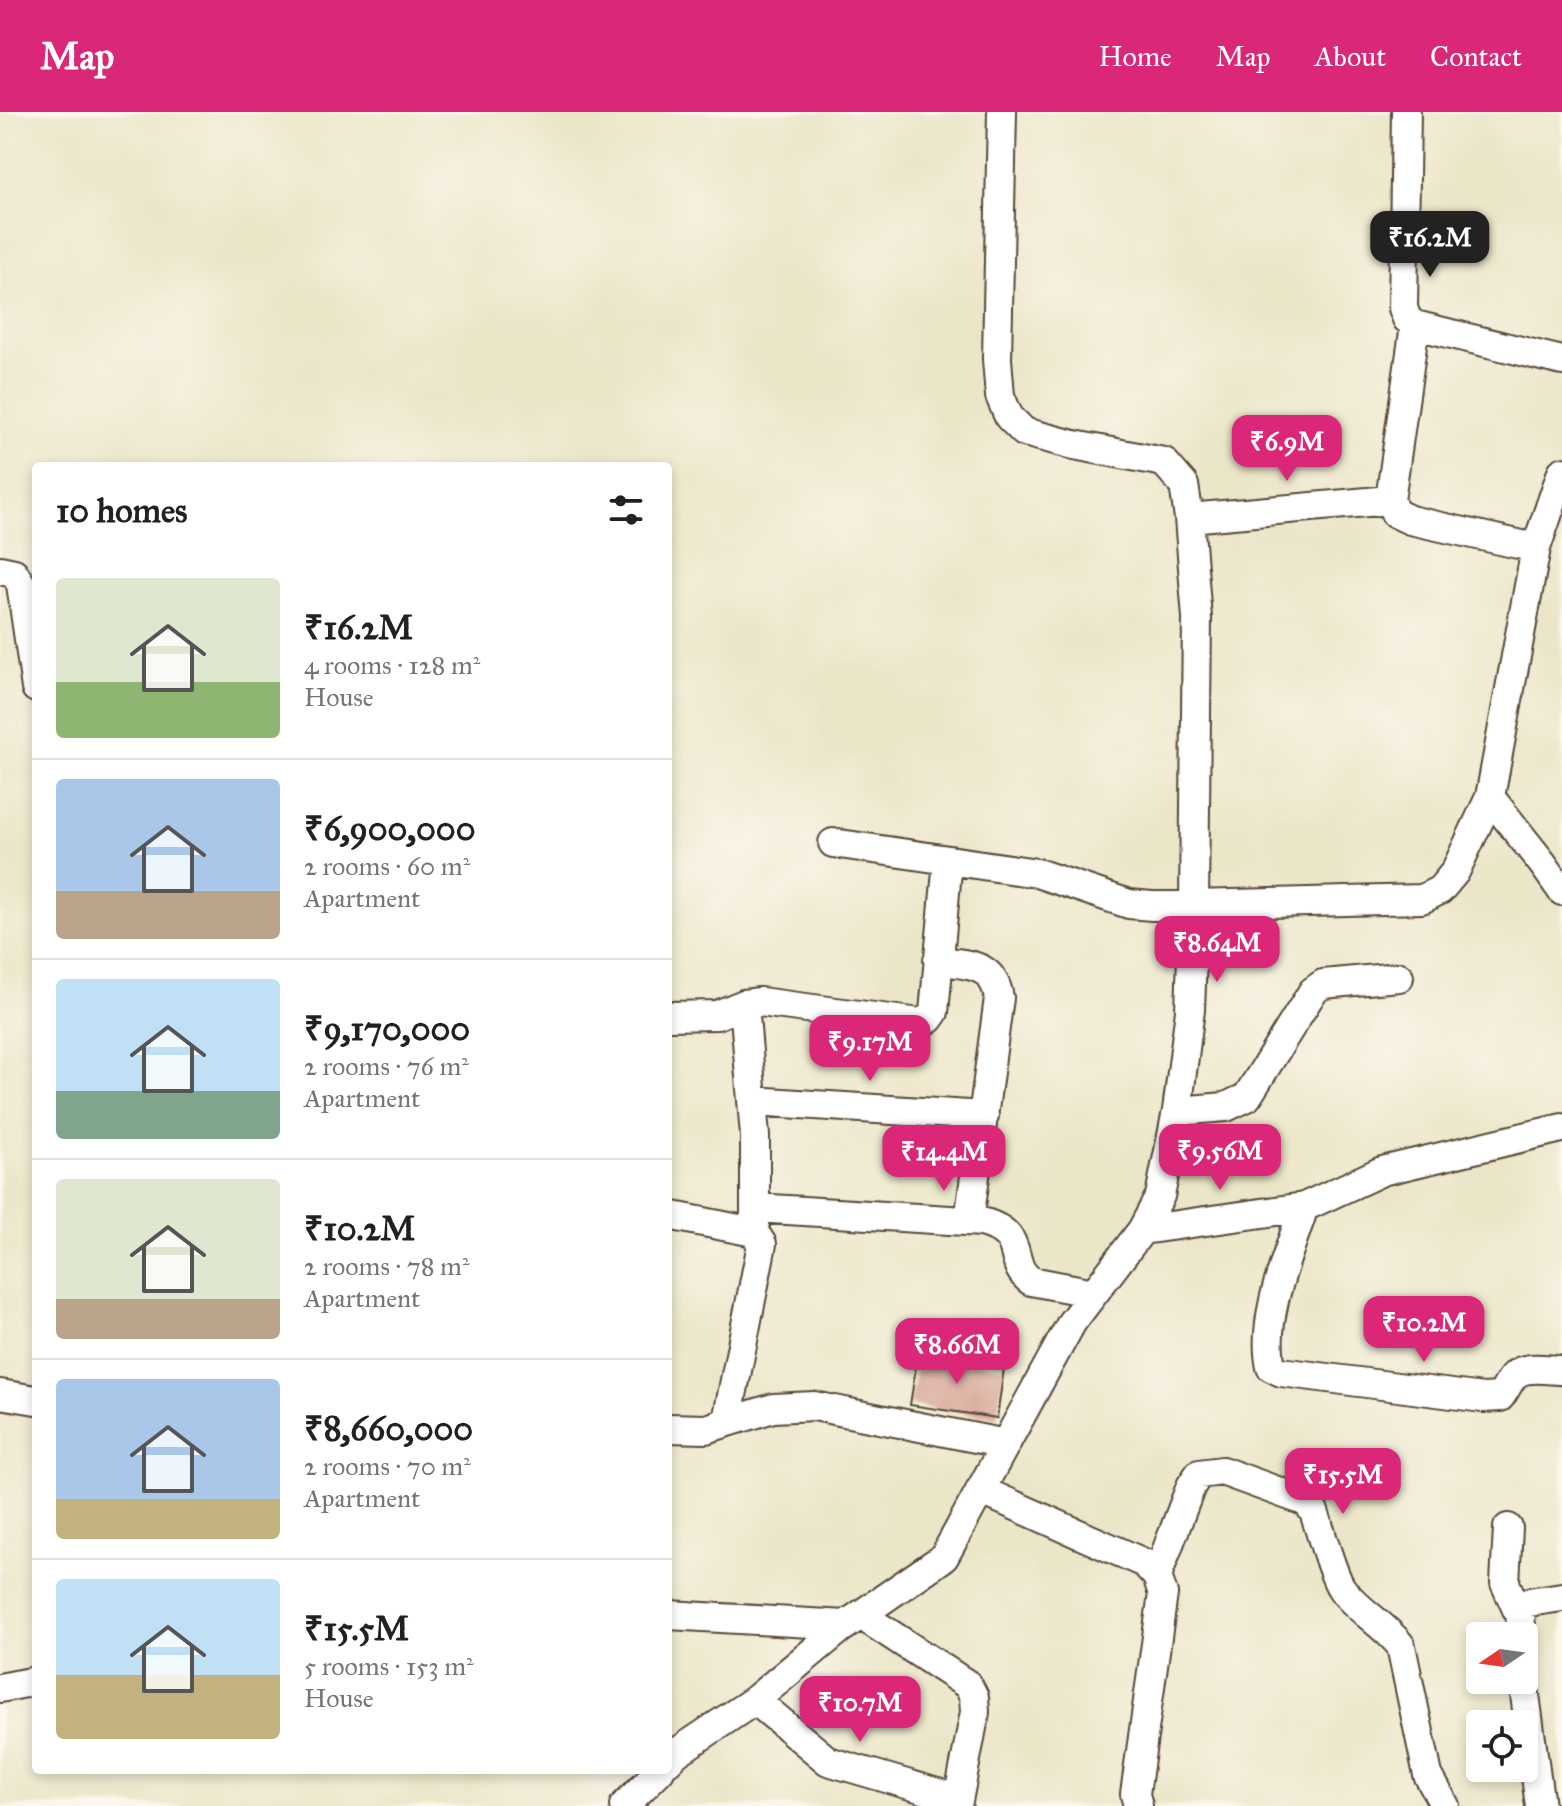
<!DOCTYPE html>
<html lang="en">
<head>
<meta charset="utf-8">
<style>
  :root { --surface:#fff; --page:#f6f6f6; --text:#202124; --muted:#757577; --line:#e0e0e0; --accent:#db2777 }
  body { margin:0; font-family:"IM FELL Great Primer",serif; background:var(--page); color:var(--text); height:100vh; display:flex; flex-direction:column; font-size:30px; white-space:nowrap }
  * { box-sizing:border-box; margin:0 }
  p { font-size:26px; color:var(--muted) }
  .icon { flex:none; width:44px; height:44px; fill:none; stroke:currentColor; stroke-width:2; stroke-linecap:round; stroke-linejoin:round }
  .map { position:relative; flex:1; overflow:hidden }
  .panel { position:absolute; left:32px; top:350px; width:640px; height:1312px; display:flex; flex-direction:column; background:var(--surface); border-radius:8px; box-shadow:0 4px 12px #0003 }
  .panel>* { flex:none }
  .needle { width:52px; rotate:257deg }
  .controls { position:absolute; left:1466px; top:1510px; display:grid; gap:16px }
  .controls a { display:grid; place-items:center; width:72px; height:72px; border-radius:8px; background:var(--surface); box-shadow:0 4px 12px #0003; font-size:40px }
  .price { position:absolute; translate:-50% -68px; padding:0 18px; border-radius:16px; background:var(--accent); color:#fff; font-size:26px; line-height:52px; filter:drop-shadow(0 2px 4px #0008) }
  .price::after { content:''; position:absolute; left:50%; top:48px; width:24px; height:18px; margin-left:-12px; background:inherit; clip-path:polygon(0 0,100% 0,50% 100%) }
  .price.selected { background:#222; color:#fff }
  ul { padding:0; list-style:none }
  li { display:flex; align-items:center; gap:24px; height:200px; padding:0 24px }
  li+li { border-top:2px solid var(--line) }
  li span { display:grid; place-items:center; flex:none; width:224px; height:160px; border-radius:8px; color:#555 }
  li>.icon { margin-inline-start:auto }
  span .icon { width:96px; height:96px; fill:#fffc; stroke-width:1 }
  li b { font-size:34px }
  h2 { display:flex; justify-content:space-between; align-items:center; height:96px; padding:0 24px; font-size:34px }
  header { display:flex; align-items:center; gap:48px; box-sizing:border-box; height:112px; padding:0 40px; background:var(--accent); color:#fff }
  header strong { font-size:38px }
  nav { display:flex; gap:44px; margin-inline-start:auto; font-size:28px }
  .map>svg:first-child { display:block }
  .building { fill:#d09585 }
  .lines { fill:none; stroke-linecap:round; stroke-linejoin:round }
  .street-casing { stroke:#564638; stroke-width:32 }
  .street { stroke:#fff; stroke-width:28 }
</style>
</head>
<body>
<header>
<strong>Map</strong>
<nav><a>Home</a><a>Map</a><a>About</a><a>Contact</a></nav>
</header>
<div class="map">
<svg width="1562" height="1694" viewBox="0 0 1562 1694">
  <rect width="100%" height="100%" fill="#fbf7ec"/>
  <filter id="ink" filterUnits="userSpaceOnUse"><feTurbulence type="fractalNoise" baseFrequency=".0125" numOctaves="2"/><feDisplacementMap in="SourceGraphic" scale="16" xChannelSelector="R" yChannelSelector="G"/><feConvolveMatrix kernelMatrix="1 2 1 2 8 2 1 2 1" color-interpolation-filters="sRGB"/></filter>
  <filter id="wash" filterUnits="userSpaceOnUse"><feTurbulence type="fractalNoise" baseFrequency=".006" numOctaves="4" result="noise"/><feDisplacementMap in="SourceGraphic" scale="32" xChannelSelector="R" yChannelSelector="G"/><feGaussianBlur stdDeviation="1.8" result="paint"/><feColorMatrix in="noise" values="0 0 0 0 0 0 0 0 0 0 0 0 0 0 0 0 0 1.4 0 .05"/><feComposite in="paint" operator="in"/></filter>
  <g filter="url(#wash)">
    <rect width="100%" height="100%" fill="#ece6c9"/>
    <g id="blocks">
      <path class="building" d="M 918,1242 L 1004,1256 L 997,1306 L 910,1293 Z"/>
    </g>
  </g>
  <g filter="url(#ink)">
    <use href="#blocks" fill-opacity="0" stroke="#564638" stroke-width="2"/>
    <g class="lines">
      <defs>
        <path id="street" d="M 1406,0 L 1403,196 L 1407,207 L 1415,213 L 1562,249
          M 1415,213 L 1390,388 L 1395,401 L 1410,408 L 1536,436
          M 1189,406 L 1390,388
          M 0,458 L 14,461 L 21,472 L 36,576
          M 1490,685 L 1543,752 L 1562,779
          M 833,731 L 1037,761 L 1129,792 L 1152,794 L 1422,787 L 1440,778 L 1455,760 L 1490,685 L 1536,436 L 1562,360
          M 938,848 C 969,854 993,850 999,886 L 969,1109
          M 744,892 L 755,1024 L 755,1115
          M 668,904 L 717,903 L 744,892 L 760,890 L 920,911 L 929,907 L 934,900 L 948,748
          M 752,989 L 984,1004
          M 1177,999 L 1226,995 L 1247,985 L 1313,879 L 1323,872 L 1399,865
          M 1562,1016 L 1382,1059 L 1304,1095 C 1289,1141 1260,1206 1271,1255 L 1281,1260 L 1483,1286 L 1500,1285 C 1506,1278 1509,1268 1515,1263 C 1525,1253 1549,1258 1562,1258
          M 755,1096 L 982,1110 C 1029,1123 1005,1151 1031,1169 L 1094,1181
          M 668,1103 L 754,1120 L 762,1132 L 727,1309
          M 1142,1118 L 1304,1095
          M 0,1282 L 36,1288
          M 668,1316 L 706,1317 L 773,1296 L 814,1294 L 1006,1332
          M 980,1378 L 1144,1451 L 1157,1464 L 1163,1482 L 1135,1682 L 1138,1694
          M 1508,1416 L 1505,1471 L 1520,1504 L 1522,1524
          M 1157,1464 L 1191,1374 L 1199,1362 L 1222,1359 L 1307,1390 L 1314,1400 C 1320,1417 1333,1465 1342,1477 C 1358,1499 1384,1512 1401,1534 L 1428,1663 L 1445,1694
          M 1516,1492 L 1562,1485
          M 668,1503 L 846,1513
          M 861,1503 L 968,1573 L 974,1585 L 975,1600 L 957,1694
          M 1523,1568 L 1540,1694
          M 0,1576 L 36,1569
          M 755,1588 L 828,1649 L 958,1687
          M 668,1649 L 676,1641 L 755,1588 L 840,1517 L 944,1445 L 1072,1210 L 1142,1118 L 1160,1084 L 1177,999 L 1190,898 L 1194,792 L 1197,506 L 1189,406 L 1184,373 L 1164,350 L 1074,333 L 1024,320 L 1009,305 L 1000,284 L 997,247 L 1002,0
          M 624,1694 L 660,1658"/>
      </defs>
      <use href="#street" class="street-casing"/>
      <use href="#street" class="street"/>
    </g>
  </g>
</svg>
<div class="controls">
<a><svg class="needle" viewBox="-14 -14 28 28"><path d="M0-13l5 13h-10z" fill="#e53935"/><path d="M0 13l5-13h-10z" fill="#757577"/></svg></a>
<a><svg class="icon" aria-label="locate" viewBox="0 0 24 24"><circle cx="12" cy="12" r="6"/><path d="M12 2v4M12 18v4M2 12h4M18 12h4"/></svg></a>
</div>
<b class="price selected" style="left:1430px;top:167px">₹16.2M</b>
<b class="price" style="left:1287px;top:371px">₹6.9M</b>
<b class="price" style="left:1217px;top:872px">₹8.64M</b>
<b class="price" style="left:870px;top:971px">₹9.17M</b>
<b class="price" style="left:1220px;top:1080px">₹9.56M</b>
<b class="price" style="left:944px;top:1081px">₹14.4M</b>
<b class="price" style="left:1424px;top:1252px">₹10.2M</b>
<b class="price" style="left:957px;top:1274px">₹8.66M</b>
<b class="price" style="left:1343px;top:1404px">₹15.5M</b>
<b class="price" style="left:860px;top:1632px">₹10.7M</b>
<section class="panel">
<h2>10 homes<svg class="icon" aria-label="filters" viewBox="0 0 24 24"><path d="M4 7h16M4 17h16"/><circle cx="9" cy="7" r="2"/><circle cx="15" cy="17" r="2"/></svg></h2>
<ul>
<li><span style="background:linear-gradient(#dfe7d0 65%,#8fb573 0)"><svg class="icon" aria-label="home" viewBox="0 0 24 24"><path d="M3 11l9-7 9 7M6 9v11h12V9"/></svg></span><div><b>₹16.2M</b><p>4 rooms · 128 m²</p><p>House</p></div></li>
<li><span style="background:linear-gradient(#a9c7e8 70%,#b9a48a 0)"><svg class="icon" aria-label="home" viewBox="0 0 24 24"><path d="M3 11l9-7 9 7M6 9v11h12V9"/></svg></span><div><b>₹6,900,000</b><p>2 rooms · 60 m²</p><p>Apartment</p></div></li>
<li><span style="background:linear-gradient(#bfe0f5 70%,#7fa58c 0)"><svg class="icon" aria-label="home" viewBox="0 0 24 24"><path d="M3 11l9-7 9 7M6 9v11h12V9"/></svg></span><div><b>₹9,170,000</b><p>2 rooms · 76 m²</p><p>Apartment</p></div></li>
<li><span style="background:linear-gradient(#dfe7d0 75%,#b9a48a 0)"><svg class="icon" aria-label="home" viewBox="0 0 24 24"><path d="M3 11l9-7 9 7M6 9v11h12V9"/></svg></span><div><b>₹10.2M</b><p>2 rooms · 78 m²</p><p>Apartment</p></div></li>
<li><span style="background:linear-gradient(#a9c7e8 75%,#c2b280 0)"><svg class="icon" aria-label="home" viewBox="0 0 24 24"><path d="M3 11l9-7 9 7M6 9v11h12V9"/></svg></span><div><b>₹8,660,000</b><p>2 rooms · 70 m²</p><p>Apartment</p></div></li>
<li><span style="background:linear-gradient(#bfe0f5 60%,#c2b280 0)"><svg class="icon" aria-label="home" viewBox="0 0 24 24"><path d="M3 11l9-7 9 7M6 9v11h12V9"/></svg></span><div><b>₹15.5M</b><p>5 rooms · 153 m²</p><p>House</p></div></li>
</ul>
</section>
</div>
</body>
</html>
